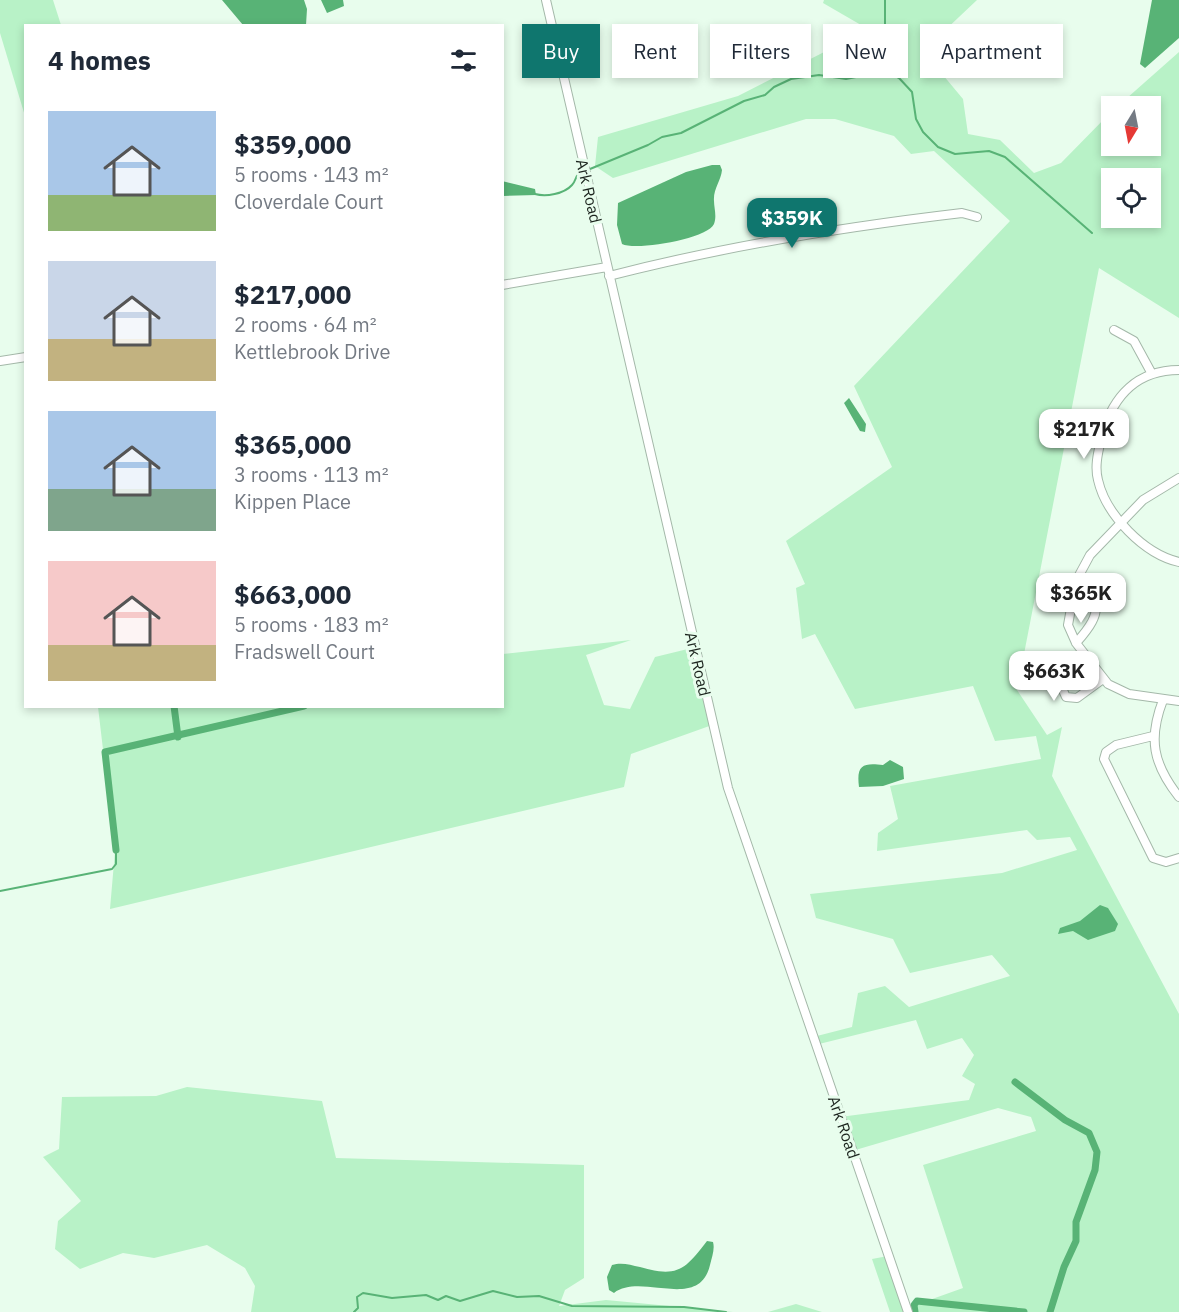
<!DOCTYPE html>
<html lang="en">
<head>
<meta charset="utf-8">
<style>
  :root { --surface:#fff; --page:#f6f6f7; --text:#1f2937; --muted:#747a83; --accent:#0f766e }
  body { margin:0; font-family:"IBM Plex Sans",sans-serif; background:var(--page); color:var(--text); height:100vh; display:flex; flex-direction:column; font-size:22px; white-space:nowrap }
  * { box-sizing:border-box; margin:0 }
  p { font-size:20px; color:var(--muted) }
  .icon { flex:none; width:33px; height:33px; fill:none; stroke:currentColor; stroke-width:2; stroke-linecap:round; stroke-linejoin:round }
  .map { position:relative; flex:1; overflow:hidden }
  .drawer { position:absolute; left:24px; top:24px; width:480px; height:684px; display:flex; flex-direction:column; background:var(--surface); border-radius:0px; box-shadow:0 3px 9px #0003 }
  .drawer>* { flex:none }
  .top-card { position:absolute; left:522px; top:24px; width:567px; height:54px; display:flex; gap:12px }
  .needle { width:39px; rotate:190deg }
  .controls { position:absolute; left:1101px; top:96px; display:grid; gap:12px }
  .controls a { display:grid; place-items:center; width:60px; height:60px; border-radius:0px; background:var(--surface); box-shadow:0 3px 9px #0003; font-size:30px }
  .price { position:absolute; translate:-50% -51px; padding:0 14px; border-radius:12px; background:#fff; color:#222; font-size:20px; line-height:39px; filter:drop-shadow(0 2px 3px #0008) }
  .price::after { content:''; position:absolute; left:50%; top:36px; width:18px; height:14px; margin-left:-9px; background:inherit; clip-path:polygon(0 0,100% 0,50% 100%) }
  .price.current { background:var(--accent); color:#fff }
  ul { padding:0; list-style:none }
  li { display:flex; align-items:center; gap:18px; height:150px; padding:0 24px }
  li span { display:grid; place-items:center; flex:none; width:168px; height:120px; border-radius:0px; color:#555 }
  li>.icon { margin-inline-start:auto }
  span .icon { width:72px; height:72px; fill:#fffc; stroke-width:1 }
  li b { font-size:26px }
  h2 { display:flex; justify-content:space-between; align-items:center; height:72px; padding:0 24px; font-size:26px }
  .pill { padding:0 21px; border-radius:0px; background:var(--surface); box-shadow:0 3px 9px #0003; font-size:21px; line-height:54px }
  .pill.current { background:var(--accent); color:#fff }
  .map>svg:first-child { display:block }
  .green { fill:#b8f2c7; fill-rule:evenodd }
  .water { fill:#58b376 }
  .lines { fill:none; stroke-linecap:round; stroke-linejoin:round }
  .stream { stroke:#58b376; stroke-width:2 }
  .canal { stroke:#58b376; stroke-width:7 }
  .street-casing { stroke:#a4b8a9; stroke-width:10 }
  .street { stroke:#fff; stroke-width:8 }
  .labels { text-anchor:middle; dominant-baseline:central; stroke-width:6; stroke-linejoin:round; paint-order:stroke }
  .street-label { font-size:16px; fill:#1c241e; stroke:#e8fded }
</style>
</head>
<body>
<div class="map">
<svg width="1179" height="1312" viewBox="0 0 1179 1312">
  <rect width="100%" height="100%" fill="#e8fded"/>
  <path class="green" d="M 0,0 L 53,0 L 61,25 L 26,26 L 25,116 L 0,33 Z
    M 824,0 L 977,0 L 923,51 L 963,99 L 968,134 L 1000,140 L 1034,173 L 1061,163 L 1111,112 L 1112,146 L 1150,146 L 1150,106 L 1118,106 L 1179,52 L 1179,318 L 1099,268 L 1017,690 L 1047,735 L 1062,727 L 1052,776 L 1179,1014 L 1179,1312 L 890,1312 L 872,1259 L 888,1256 L 907,1308 L 963,1288 L 923,1165 L 1036,1131 L 1031,1117 L 998,1108 L 852,1151 L 840,1117 L 969,1100 L 975,1084 L 962,1076 L 974,1055 L 962,1038 L 927,1049 L 916,1020 L 815,1045 L 813,1037 L 852,1027 L 858,993 L 885,986 L 909,1007 L 1010,976 L 992,955 L 910,973 L 893,939 L 816,918 L 810,894 L 1002,873 L 1077,850 L 1070,837 L 1037,840 L 1027,830 L 877,851 L 878,833 L 898,819 L 890,786 L 1041,759 L 1036,736 L 995,741 L 973,686 L 855,709 L 815,634 L 802,639 L 796,588 L 805,584 L 786,541 L 892,467 L 854,386 L 1010,221 L 934,151 L 911,154 L 894,136 L 835,119 L 806,119 L 613,178 L 595,166 L 598,137 L 738,96 L 830,49 L 856,42 L 861,25 L 823,3 ZM 1112,178 L 1150,178 L 1150,218 L 1112,218 Z
    M 631,640 L 586,655 L 604,705 L 630,709 L 655,657 L 696,647 L 715,724 L 631,754 L 624,787 L 110,909 L 115,851 L 98,707 L 502,706 L 503,654 Z
    M 187,1087 L 322,1101 L 336,1158 L 584,1165 L 584,1278 L 565,1290 L 559,1306 L 606,1300 L 733,1312 L 251,1312 L 255,1286 L 245,1268 L 207,1245 L 154,1258 L 123,1253 L 80,1269 L 55,1249 L 58,1221 L 81,1201 L 43,1157 L 59,1149 L 62,1097 L 156,1096 Z
    M 796,1304 L 822,1312 L 768,1312 Z"/>
  <path class="water" d="M 222,0 L 304,0 L 307,9 L 306,25 L 243,25 Z
    M 321,0 L 343,0 L 344,6 L 327,13 Z
    M 1152,0 L 1179,0 L 1179,38 L 1145,68 L 1140,64 Z
    M 712,165 L 720,165 L 722,170 C 721,181 713,189 714,201 C 714,208 717,216 714,224 C 707,239 636,251 622,244 L 617,225 L 618,203 L 686,172 Z
    M 502,181 L 535,189 L 536,195 L 503,196 Z
    M 849,398 L 866,424 L 865,432 L 860,431 L 844,403 Z
    M 890,760 L 903,767 L 904,779 L 883,786 L 859,787 C 856,764 864,763 883,765 Z
    M 1100,905 L 1108,908 L 1118,924 L 1115,931 L 1088,940 L 1073,931 L 1058,934 L 1060,928 L 1080,921 Z
    M 707,1241 L 713,1242 C 715,1249 712,1257 710,1265 C 699,1312 641,1272 614,1293 L 609,1290 L 607,1277 L 612,1265 C 622,1262 630,1265 640,1267 C 677,1278 685,1270 707,1241 Z"/>
  <g class="lines">
    <path class="stream" d="M 878,72 L 885,53 L 885,0
      M 590,169 L 648,145 L 662,137 L 681,133 L 744,101 L 765,95 L 774,87 L 791,79 L 819,75 L 846,79 L 886,71 L 899,78 L 912,92 L 916,119 L 923,132 L 938,147 L 955,154 L 989,151 L 1005,157 L 1092,233
      M 535,194 C 546,197 564,194 572,185 C 576,181 575,177 579,173
      M 0,891 L 112,869 L 116,864 L 116,850
      M 354,1312 L 358,1308 L 357,1297 L 363,1293 L 392,1298 L 426,1295 L 438,1300 L 446,1296 L 460,1301 L 493,1291 L 517,1297 L 539,1296 L 572,1306 L 684,1307 L 726,1312"/>
    <path class="canal" d="M 174,706 L 178,737
      M 116,850 L 105,752 L 304,706
      M 1015,1082 L 1065,1120 L 1089,1133 L 1097,1152 L 1095,1170 L 1076,1222 L 1076,1241 L 1064,1267 L 1050,1312
      M 915,1312 L 914,1305 L 917,1301 L 1024,1312"/>
    <defs>
      <path id="street" d="M 546,0 L 728,788 L 908,1312
        M 609,276 C 725,246 843,227 962,213 L 977,217
        M 502,285 L 607,267
        M 1114,330 L 1134,341 L 1152,374
        M 0,361 L 26,357
        M 1179,370 C 1137,370 1113,396 1102,435 C 1099,449 1094,465 1098,480 C 1106,515 1144,554 1179,562
        M 1179,478 L 1143,500 L 1090,555 L 1076,581 L 1068,625 L 1076,643 L 1108,684 L 1129,694 L 1179,701
        M 1075,587 C 1080,592 1086,594 1091,599 C 1105,611 1084,634 1076,643
        M 1092,665 L 1064,683 L 1062,688 L 1066,697 L 1077,698 L 1103,679
        M 1163,700 C 1148,739 1153,764 1179,797
        M 1153,736 L 1116,745 L 1106,752 L 1104,759 L 1153,858 L 1166,862 L 1179,858"/>
    </defs>
    <use href="#street" class="street-casing"/>
    <use href="#street" class="street"/>
  </g>
  <g class="labels">
    <g class="street-label">
      <text transform="translate(589 191) rotate(77)">Ark Road</text>
      <text transform="translate(698 664) rotate(77)">Ark Road</text>
      <text transform="translate(844 1127) rotate(71)">Ark Road</text>
    </g>
  </g>
</svg>
<div class="controls">
<a><svg class="needle" viewBox="-14 -14 28 28"><path d="M0-13l5 13h-10z" fill="#e53935"/><path d="M0 13l5-13h-10z" fill="#747a83"/></svg></a>
<a><svg class="icon" aria-label="locate" viewBox="0 0 24 24"><circle cx="12" cy="12" r="6"/><path d="M12 2v4M12 18v4M2 12h4M18 12h4"/></svg></a>
</div>
<b class="price current" style="left:792px;top:249px">$359K</b>
<b class="price" style="left:1084px;top:460px">$217K</b>
<b class="price" style="left:1081px;top:624px">$365K</b>
<b class="price" style="left:1054px;top:702px">$663K</b>
<div class="top-card">
<a class="pill current">Buy</a>
<a class="pill">Rent</a>
<a class="pill">Filters</a>
<a class="pill">New</a>
<a class="pill">Apartment</a>
</div>
<section class="drawer">
<h2>4 homes<svg class="icon" aria-label="filters" viewBox="0 0 24 24"><path d="M4 7h16M4 17h16"/><circle cx="9" cy="7" r="2"/><circle cx="15" cy="17" r="2"/></svg></h2>
<ul>
<li><span style="background:linear-gradient(#a9c7e8 70%,#8fb573 0)"><svg class="icon" aria-label="home" viewBox="0 0 24 24"><path d="M3 11l9-7 9 7M6 9v11h12V9"/></svg></span><div><b>$359,000</b><p>5 rooms · 143 m²</p><p>Cloverdale Court</p></div></li>
<li><span style="background:linear-gradient(#c9d6e8 65%,#c2b280 0)"><svg class="icon" aria-label="home" viewBox="0 0 24 24"><path d="M3 11l9-7 9 7M6 9v11h12V9"/></svg></span><div><b>$217,000</b><p>2 rooms · 64 m²</p><p>Kettlebrook Drive</p></div></li>
<li><span style="background:linear-gradient(#a9c7e8 65%,#7fa58c 0)"><svg class="icon" aria-label="home" viewBox="0 0 24 24"><path d="M3 11l9-7 9 7M6 9v11h12V9"/></svg></span><div><b>$365,000</b><p>3 rooms · 113 m²</p><p>Kippen Place</p></div></li>
<li><span style="background:linear-gradient(#f6c9c9 70%,#c2b280 0)"><svg class="icon" aria-label="home" viewBox="0 0 24 24"><path d="M3 11l9-7 9 7M6 9v11h12V9"/></svg></span><div><b>$663,000</b><p>5 rooms · 183 m²</p><p>Fradswell Court</p></div></li>
</ul>
</section>
</div>
</body>
</html>
